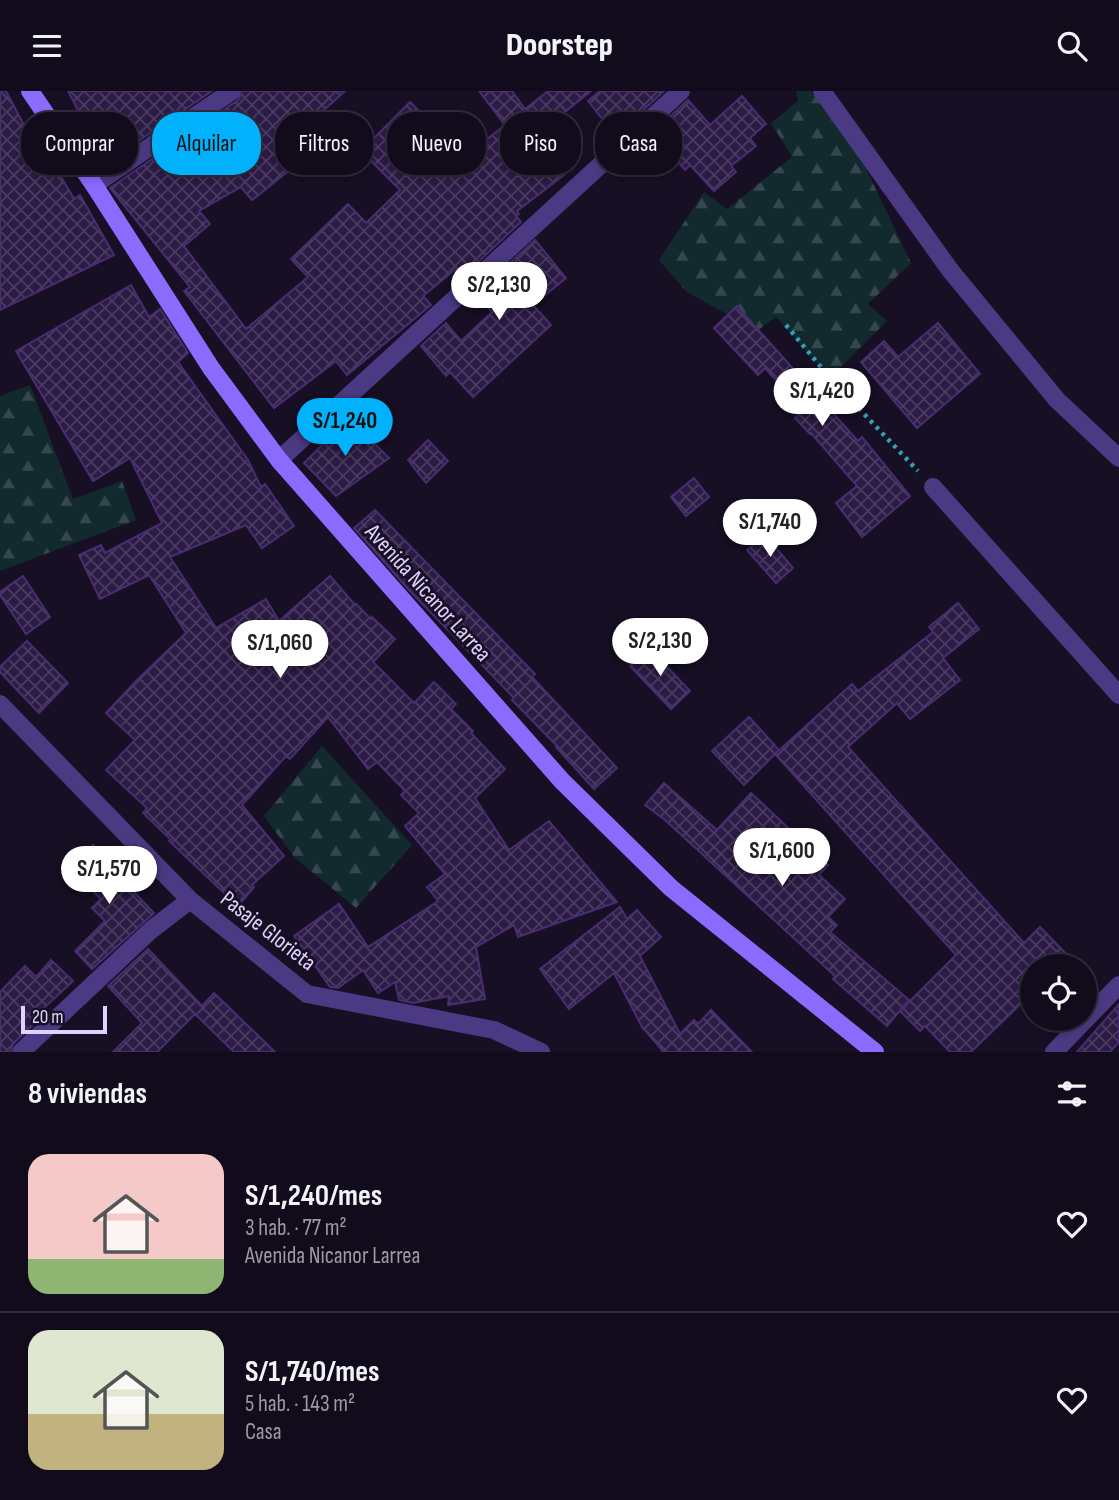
<!DOCTYPE html>
<html lang="es">
<head>
<meta charset="utf-8">
<style>
  :root { --surface:#110b1b; --page:#1e1928; --text:#f1f3f6; --muted:#9c9ba3; --line:#302b3a; --accent:#02b1fb }
  body { margin:0; font-family:"Sofia Sans Condensed",sans-serif; background:var(--page); color:var(--text); height:100vh; display:flex; flex-direction:column; font-size:26px; white-space:nowrap }
  * { box-sizing:border-box; margin:0 }
  p { font-size:23px; color:var(--muted) }
  .icon { flex:none; width:38px; height:38px; fill:none; stroke:currentColor; stroke-width:2; stroke-linecap:round; stroke-linejoin:round }
  .map { position:relative; height:961px; overflow:hidden }
  .side { display:flex; flex-direction:column; background:var(--surface); flex:1 }
  .side>* { flex:none }
  .guide { position:absolute; left:21px; top:21px; width:700px; height:63px; display:flex; gap:14px }
  .buttons { position:absolute; left:1020px; top:863px; display:grid; gap:14px }
  .buttons a { display:grid; place-items:center; width:77px; height:77px; border-radius:50%; background:var(--surface); box-shadow:0 4px 10px #0003,0 0 0 2px var(--line); font-size:35px }
  .scale { position:absolute; left:21px; bottom:18px; width:86px; box-sizing:border-box; padding-left:7px; border:4px solid #e0d2ff; border-top:0; font-size:19px; line-height:24px; white-space:nowrap; color:#e0d2ff; -webkit-text-stroke:5px #170f24; paint-order:stroke }
  .price { position:absolute; translate:-50% -60px; padding:0 16px; border-radius:24px; background:#fff; color:#222; font-size:23px; line-height:46px; filter:drop-shadow(0 2px 4px #0008) }
  .price::after { content:''; position:absolute; left:50%; top:42px; width:21px; height:16px; margin-left:-10px; background:inherit; clip-path:polygon(0 0,100% 0,50% 100%) }
  .price.selected { background:var(--accent); color:#111 }
  ul { padding:0; list-style:none }
  li { display:flex; align-items:center; gap:21px; height:175px; padding:0 28px }
  li+li { border-top:2px solid var(--line) }
  li span { display:grid; place-items:center; flex:none; width:196px; height:140px; border-radius:21px; color:#555 }
  li>.icon { margin-inline-start:auto }
  span .icon { width:84px; height:84px; fill:#fffc; stroke-width:1 }
  li b { font-size:30px }
  h2 { display:flex; justify-content:space-between; align-items:center; height:84px; padding:0 28px; font-size:30px }
  .tag { padding:0 24px; border-radius:28px; background:var(--surface); box-shadow:0 4px 10px #0003,0 0 0 2px var(--line); font-size:24px; line-height:63px }
  .tag.selected { background:var(--accent); color:#111 }
  header { display:flex; justify-content:space-between; align-items:center; height:91px; padding:0 28px; background:var(--surface); font-size:32px; font-weight:800 }
  .map>svg:first-child { display:block }
  .forest { fill:url(#forest-firs) }
  .building { fill:url(#building-cross-hatch); stroke:#482d71; stroke-width:2 }
  .lines { fill:none; stroke-linecap:round; stroke-linejoin:round }
  .path { stroke:#30a3b6; stroke-width:4.5; stroke-dasharray:3.5 5; stroke-linecap:butt }
  .street { stroke:#4b3a83; stroke-width:18 }
  .secondary { stroke:#8b6afe; stroke-width:18 }
  .labels { text-anchor:middle; dominant-baseline:central; stroke-width:6; stroke-linejoin:round; paint-order:stroke }
  .street-label { font-size:23px; fill:#e0d2ff; stroke:#170f24 }
</style>
</head>
<body>
<header><svg class="icon" aria-label="menu" viewBox="0 0 24 24"><path d="M4 6h16M4 12h16M4 18h16"/></svg>Doorstep<svg class="icon" aria-label="search" viewBox="0 0 24 24"><circle cx="10" cy="10" r="6"/><path d="M15 15l6 6"/></svg></header>
<div class="map">
<svg width="1119" height="961" viewBox="0 0 1119 961">
  <defs>
    <pattern id="forest-firs" width="22" height="20" patternUnits="userSpaceOnUse" patternTransform="scale(1.75)"><rect width="22" height="20" fill="#122a2e"/><path d="M5 1l3.5 6h-7zM16 11l3.5 6h-7z" fill="#34484d"/></pattern>
    <pattern id="building-cross-hatch" width="8" height="8" patternUnits="userSpaceOnUse" patternTransform="scale(1.75)"><rect width="8" height="8" fill="#2c1b45"/><path d="M0 0l8 8M0 8l8-8" fill="none" stroke="#4a3b61"/></pattern>
  </defs>
  <rect width="100%" height="100%" fill="#170f24"/>
  <path class="forest" d="M 796,0 L 811,0 L 861,67 L 911,172 L 868,213 L 887,230 L 830,287 L 776,226 L 757,240 L 687,201 L 659,169 L 704,101 L 727,118 L 792,66 L 771,32 L 798,10 Z
    M 30,294 L 73,408 L 122,390 L 136,429 L 0,480 L 0,305 Z
    M 322,655 L 412,754 L 356,817 L 295,767 L 264,725 Z"/>
  <path class="building" d="M 0,0 L 6,0 L 36,57 L 43,54 L 74,108 L 80,104 L 114,164 L 0,219 Z
    M 68,0 L 212,0 L 109,70 L 82,35 L 85,33 Z
    M 243,0 L 345,0 L 324,19 L 340,39 L 252,109 L 241,96 L 199,120 L 210,133 L 184,155 L 246,238 L 308,186 L 291,168 L 348,113 L 366,132 L 400,99 L 361,60 L 410,11 L 439,40 L 444,35 L 468,63 L 505,34 L 479,0 L 512,0 L 525,18 L 548,0 L 591,0 L 535,45 L 564,84 L 517,120 L 519,123 L 516,125 L 521,131 L 463,185 L 457,177 L 423,205 L 431,214 L 347,284 L 336,270 L 274,317 L 184,200 L 190,196 L 110,97 L 238,9 Z
    M 600,0 L 664,0 L 639,23 L 636,20 L 612,40 L 588,10 Z
    M 742,5 L 766,33 L 750,47 L 756,55 L 731,75 L 736,81 L 714,100 L 690,74 L 685,79 L 653,41 L 688,9 L 710,34 Z
    M 535,149 L 566,187 L 533,214 L 551,234 L 473,306 L 450,281 L 446,285 L 421,255 L 446,232 L 461,250 L 492,221 L 477,202 Z
    M 131,194 L 149,226 L 160,218 L 188,262 L 178,271 L 248,369 L 261,396 L 265,393 L 294,435 L 262,457 L 246,434 L 170,466 L 216,537 L 266,508 L 279,530 L 330,485 L 355,514 L 356,513 L 371,528 L 372,526 L 395,548 L 373,571 L 414,612 L 434,591 L 456,613 L 451,618 L 473,640 L 471,642 L 505,678 L 475,707 L 509,759 L 549,730 L 617,811 L 518,846 L 514,834 L 476,856 L 485,908 L 448,914 L 449,905 L 413,912 L 399,909 L 395,891 L 378,902 L 363,879 L 338,897 L 330,896 L 294,845 L 339,813 L 368,856 L 438,810 L 427,796 L 445,783 L 405,735 L 419,722 L 401,704 L 405,700 L 377,671 L 368,678 L 328,626 L 290,668 L 286,665 L 242,714 L 284,765 L 252,794 L 254,796 L 238,815 L 169,750 L 171,749 L 143,722 L 147,717 L 106,679 L 135,649 L 106,622 L 137,589 L 186,542 L 149,484 L 100,508 L 79,464 L 101,454 L 105,462 L 162,432 L 130,367 L 93,390 L 16,260 Z
    M 737,215 L 858,350 L 862,346 L 910,405 L 862,446 L 836,412 L 857,395 L 811,342 L 810,343 L 795,327 L 803,320 L 765,277 L 758,284 L 714,237 Z
    M 938,232 L 980,283 L 917,337 L 861,271 L 884,250 L 898,266 Z
    M 349,327 L 389,367 L 336,405 L 304,372 Z
    M 428,349 L 448,370 L 426,392 L 408,369 Z
    M 694,387 L 709,406 L 686,425 L 671,406 Z
    M 375,419 L 535,583 L 532,586 L 617,677 L 594,698 L 556,656 L 557,655 L 512,609 L 514,607 L 409,499 L 354,437 Z
    M 765,444 L 793,477 L 776,492 L 747,459 Z
    M 23,485 L 50,526 L 26,543 L 0,504 L 0,501 Z
    M 958,512 L 979,538 L 943,567 L 960,589 L 910,628 L 897,612 L 848,656 L 1024,852 L 1040,836 L 1078,875 L 1032,875 L 1032,902 L 971,961 L 950,961 L 925,935 L 920,940 L 900,920 L 956,864 L 775,663 L 852,593 L 858,600 L 933,541 L 929,536 Z
    M 27,550 L 68,592 L 39,622 L 0,581 L 0,576 Z
    M 649,557 L 690,600 L 671,618 L 630,575 Z
    M 749,626 L 779,659 L 744,694 L 712,660 Z
    M 664,692 L 717,739 L 751,702 L 828,774 L 819,784 L 845,808 L 828,826 L 837,834 L 830,841 L 909,909 L 887,935 L 833,888 L 835,885 L 665,729 L 645,714 Z
    M 93,754 L 120,780 L 117,783 L 154,822 L 92,878 L 75,860 L 105,830 L 92,817 L 101,808 L 70,778 Z
    M 620,816 L 627,828 L 637,819 L 661,846 L 640,865 L 680,943 L 694,929 L 698,933 L 711,919 L 752,961 L 662,961 L 663,960 L 642,936 L 614,882 L 569,918 L 540,878 Z
    M 148,858 L 202,915 L 214,902 L 275,961 L 234,961 L 195,923 L 157,961 L 113,961 L 142,932 L 108,895 Z
    M 51,869 L 73,890 L 31,929 L 35,932 L 13,953 L 10,961 L 0,961 L 0,901 L 25,875 L 36,886 Z
    M 1119,913 L 1119,951 L 1110,961 L 1077,961 Z"/>
  <g class="lines">
    <path class="path" d="M 786,234 L 830,287 L 918,380"/>
    <path class="street" d="M 822,0 L 950,179 L 1057,309 L 1119,367
      M 94,94 L 232,0
      M 279,369 L 681,0
      M 933,396 L 1119,604
      M 0,613 L 190,809 L 307,903 L 494,939 L 541,961
      M 21,961 L 151,839 L 190,809
      M 1054,961 L 1119,894"/>
    <path class="secondary" d="M 30,0 L 94,94 L 211,277 L 279,369 L 562,690 L 671,797 L 875,961"/>
  </g>
  <g class="labels">
    <g class="street-label">
      <text transform="translate(428 502) rotate(48)">Avenida Nicanor Larrea</text>
      <text transform="translate(268 840) rotate(38)">Pasaje Glorieta</text>
    </g>
  </g>
</svg>
<div class="buttons">
<a><svg class="icon" aria-label="locate" viewBox="0 0 24 24"><circle cx="12" cy="12" r="6"/><path d="M12 2v4M12 18v4M2 12h4M18 12h4"/></svg></a>
</div>
<div class="scale">20 m</div>
<b class="price" style="left:499px;top:231px">S/2,130</b>
<b class="price" style="left:822px;top:337px">S/1,420</b>
<b class="price selected" style="left:345px;top:367px">S/1,240</b>
<b class="price" style="left:770px;top:468px">S/1,740</b>
<b class="price" style="left:660px;top:587px">S/2,130</b>
<b class="price" style="left:280px;top:589px">S/1,060</b>
<b class="price" style="left:782px;top:797px">S/1,600</b>
<b class="price" style="left:109px;top:815px">S/1,570</b>
<div class="guide">
<a class="tag">Comprar</a>
<a class="tag selected">Alquilar</a>
<a class="tag">Filtros</a>
<a class="tag">Nuevo</a>
<a class="tag">Piso</a>
<a class="tag">Casa</a>
</div>
</div>
<section class="side">
<h2>8 viviendas<svg class="icon" aria-label="filters" viewBox="0 0 24 24"><path d="M4 7h16M4 17h16"/><circle cx="9" cy="7" r="2"/><circle cx="15" cy="17" r="2"/></svg></h2>
<ul>
<li><span style="background:linear-gradient(#f6c9c9 75%,#8fb573 0)"><svg class="icon" aria-label="home" viewBox="0 0 24 24"><path d="M3 11l9-7 9 7M6 9v11h12V9"/></svg></span><div><b>S/1,240/mes</b><p>3 hab. · 77 m²</p><p>Avenida Nicanor Larrea</p></div><svg class="icon" aria-label="heart" viewBox="0 0 24 24"><path d="M12 20l-8-8c-3-5 5-10 8-4 3-6 11-1 8 4z"/></svg></li>
<li><span style="background:linear-gradient(#dfe7d0 60%,#c2b280 0)"><svg class="icon" aria-label="home" viewBox="0 0 24 24"><path d="M3 11l9-7 9 7M6 9v11h12V9"/></svg></span><div><b>S/1,740/mes</b><p>5 hab. · 143 m²</p><p>Casa</p></div><svg class="icon" aria-label="heart" viewBox="0 0 24 24"><path d="M12 20l-8-8c-3-5 5-10 8-4 3-6 11-1 8 4z"/></svg></li>
</ul>
</section>
</body>
</html>
